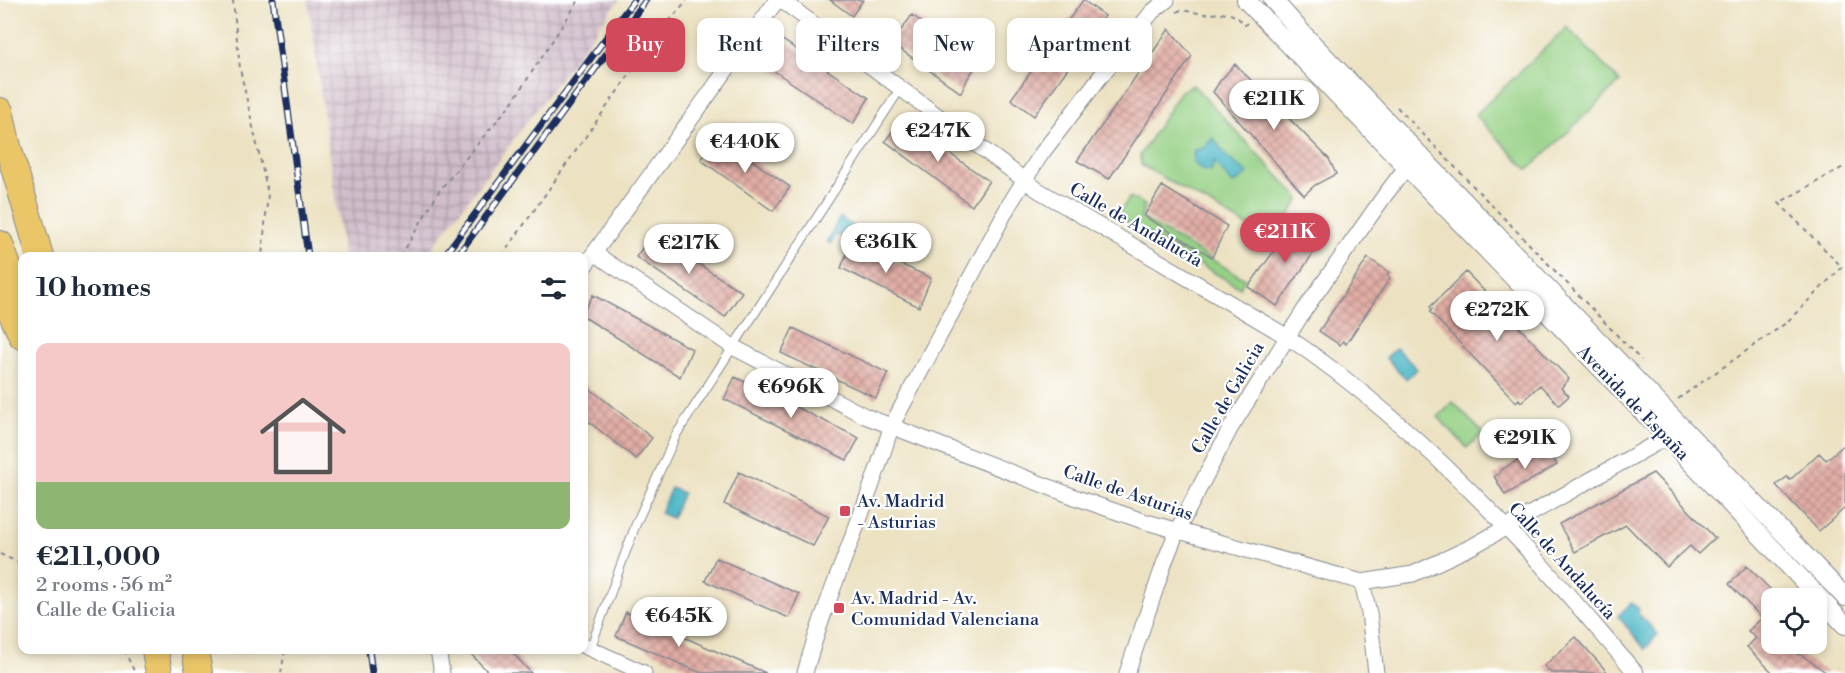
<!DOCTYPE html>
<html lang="en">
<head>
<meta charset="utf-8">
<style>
  :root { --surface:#fff; --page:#f6f6f7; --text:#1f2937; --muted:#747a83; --accent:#d1495b }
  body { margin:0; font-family:"Libre Bodoni",serif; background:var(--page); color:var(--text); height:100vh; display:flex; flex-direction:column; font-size:22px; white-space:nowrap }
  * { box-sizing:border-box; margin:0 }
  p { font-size:20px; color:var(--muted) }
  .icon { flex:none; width:33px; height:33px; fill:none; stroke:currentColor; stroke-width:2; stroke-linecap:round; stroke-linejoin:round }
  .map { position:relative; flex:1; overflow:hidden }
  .sheet { position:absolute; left:18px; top:252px; width:570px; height:402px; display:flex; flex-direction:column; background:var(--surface); border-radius:12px; box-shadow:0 3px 9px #0003 }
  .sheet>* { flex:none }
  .banner { position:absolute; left:606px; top:18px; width:570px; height:54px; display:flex; gap:12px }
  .buttons { position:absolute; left:1761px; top:588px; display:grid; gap:12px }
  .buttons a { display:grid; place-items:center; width:66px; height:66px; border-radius:12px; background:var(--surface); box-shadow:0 3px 9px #0003; font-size:30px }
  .price { position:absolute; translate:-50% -51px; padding:0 14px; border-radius:21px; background:#fff; color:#222; font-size:20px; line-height:39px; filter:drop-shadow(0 2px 3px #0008) }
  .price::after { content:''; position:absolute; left:50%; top:36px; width:18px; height:14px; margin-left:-9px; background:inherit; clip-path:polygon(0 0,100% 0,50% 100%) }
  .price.on { background:var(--accent); color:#fff }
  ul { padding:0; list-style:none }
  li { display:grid; align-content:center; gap:12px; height:318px; padding:0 18px }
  li span { display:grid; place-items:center; height:186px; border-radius:12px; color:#555 }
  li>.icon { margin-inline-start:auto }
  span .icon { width:108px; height:108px; fill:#fffc; stroke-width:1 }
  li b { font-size:26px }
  h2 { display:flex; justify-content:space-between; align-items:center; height:72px; padding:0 18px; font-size:26px }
  .tag { padding:0 21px; border-radius:12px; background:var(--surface); box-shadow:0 3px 9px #0003; font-size:21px; line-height:54px }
  .tag.on { background:var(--accent); color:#fff }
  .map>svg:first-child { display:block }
  .industrial { fill:url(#industrial-grid) }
  .green { fill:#95d084; stroke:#588071; stroke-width:1.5 }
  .water { fill:#49b6c5; stroke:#327292; stroke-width:1.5 }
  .building { fill:url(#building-cross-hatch) }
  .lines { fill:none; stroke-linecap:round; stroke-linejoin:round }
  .service-casing { stroke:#848890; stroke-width:10 }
  .minor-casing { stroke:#848890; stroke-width:17 }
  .tertiary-casing { stroke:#848890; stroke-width:20 }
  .motorway-casing { stroke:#848890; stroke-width:28 }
  .path { stroke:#848890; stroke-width:2; stroke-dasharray:4.5 4.5; stroke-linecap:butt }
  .service { stroke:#fff; stroke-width:8 }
  .minor { stroke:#fff; stroke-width:15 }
  .tertiary { stroke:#fff; stroke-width:18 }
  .motorway { stroke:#eac669; stroke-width:26 }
  .rail-casing { stroke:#1b2f5e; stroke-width:7 }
  .rail { stroke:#fff; stroke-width:4.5; stroke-dasharray:14; stroke-linecap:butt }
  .poi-dot { fill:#d1495b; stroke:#fff; stroke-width:2 }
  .labels { text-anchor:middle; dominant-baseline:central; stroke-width:4.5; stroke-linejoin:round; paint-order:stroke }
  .street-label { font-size:18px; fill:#1b2f5e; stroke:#fff }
  .poi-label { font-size:18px; fill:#1b2f5e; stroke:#fff; text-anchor:start }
</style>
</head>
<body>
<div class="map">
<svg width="1845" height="673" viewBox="0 0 1845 673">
  <defs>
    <pattern id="industrial-grid" width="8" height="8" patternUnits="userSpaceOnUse" patternTransform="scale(1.5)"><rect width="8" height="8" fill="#d1bdca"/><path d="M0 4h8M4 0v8" fill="none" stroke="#a99aa7"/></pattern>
    <pattern id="building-cross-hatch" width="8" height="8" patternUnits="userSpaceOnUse" patternTransform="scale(1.5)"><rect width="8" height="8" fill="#e2aea5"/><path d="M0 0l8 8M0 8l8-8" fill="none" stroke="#b68e8a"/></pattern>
  </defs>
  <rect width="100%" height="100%" fill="#fff"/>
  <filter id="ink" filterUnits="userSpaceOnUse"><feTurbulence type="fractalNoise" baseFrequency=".0167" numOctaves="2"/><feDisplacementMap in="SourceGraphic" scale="12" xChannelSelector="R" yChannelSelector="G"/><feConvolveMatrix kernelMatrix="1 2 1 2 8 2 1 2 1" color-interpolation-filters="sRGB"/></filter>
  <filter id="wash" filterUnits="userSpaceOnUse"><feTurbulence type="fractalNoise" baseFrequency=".008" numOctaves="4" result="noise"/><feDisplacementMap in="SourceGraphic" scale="24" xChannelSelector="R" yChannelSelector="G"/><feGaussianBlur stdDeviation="1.35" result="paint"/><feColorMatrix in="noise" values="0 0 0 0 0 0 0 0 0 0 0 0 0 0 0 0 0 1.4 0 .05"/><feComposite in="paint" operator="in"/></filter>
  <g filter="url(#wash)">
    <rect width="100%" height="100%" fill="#ece2c2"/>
    <path class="industrial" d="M 308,0 L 619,0 L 426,256 L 343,256 Z"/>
    <path class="green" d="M 1567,27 L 1620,82 L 1528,170 L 1475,115 Z
      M 1193,85 L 1300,199 L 1274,238 L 1268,238 L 1141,165 L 1140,155 L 1181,91 Z
      M 1130,197 L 1145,205 L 1141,218 L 1245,279 L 1240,288 L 1117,216 Z
      M 1453,402 L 1483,433 L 1467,448 L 1438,417 Z"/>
    <path class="water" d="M 1213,138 L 1227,157 L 1248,174 L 1233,184 L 1214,162 L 1211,172 L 1202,170 L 1193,162 L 1194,150 L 1201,149 Z
      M 840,217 L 857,229 L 851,242 L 836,234 L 831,244 L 827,241 Z
      M 1396,348 L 1417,369 L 1406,379 L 1386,358 Z
      M 671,488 L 683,493 L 672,518 L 660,513 Z
      M 1631,603 L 1639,609 L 1638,613 L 1658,634 L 1645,649 L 1618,616 Z"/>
    <g id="blocks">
      <path class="building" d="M 830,0 L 863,0 L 852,16 Z
        M 1083,0 L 1105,16 L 1034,116 L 1011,99 Z
        M 912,15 L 978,63 L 968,78 L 961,93 L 889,41 L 902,29 Z
        M 1169,29 L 1192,56 L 1109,179 L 1077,161 Z
        M 781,39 L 869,98 L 853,124 L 764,64 Z
        M 1235,64 L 1329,159 L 1336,174 L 1315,185 L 1304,195 L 1213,92 L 1220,81 Z
        M 901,120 L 989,181 L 972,206 L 885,141 Z
        M 717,136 L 790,187 L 773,211 L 701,160 Z
        M 1162,186 L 1227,226 L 1212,257 L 1144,216 Z
        M 1295,222 L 1321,242 L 1277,306 L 1248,287 Z
        M 652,234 L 742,292 L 725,317 L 636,257 Z
        M 851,242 L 931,278 L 919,307 L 841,268 Z
        M 1368,258 L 1389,272 L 1387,275 L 1390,278 L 1346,344 L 1343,341 L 1340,345 L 1319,331 Z
        M 1466,272 L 1569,379 L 1561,388 L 1569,396 L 1559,405 L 1540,385 L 1521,402 L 1519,399 L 1516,402 L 1430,312 L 1432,309 L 1430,307 Z
        M 593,295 L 692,349 L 680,377 L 584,317 L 584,311 Z
        M 793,328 L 888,373 L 876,398 L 781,353 Z
        M 735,377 L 859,438 L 847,460 L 724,399 Z
        M 584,384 L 652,438 L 636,459 L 584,418 Z
        M 1845,444 L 1845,508 L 1819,531 L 1776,485 L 1787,477 L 1790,480 L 1819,453 L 1826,460 Z
        M 1547,447 L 1557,465 L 1505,495 L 1494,476 L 1500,473 L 1499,471 L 1525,456 Z
        M 739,472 L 829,516 L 813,546 L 724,504 Z
        M 1653,473 L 1715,538 L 1698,554 L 1690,546 L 1667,567 L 1626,525 L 1575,552 L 1559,524 Z
        M 716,558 L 799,594 L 789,618 L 705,581 Z
        M 1747,566 L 1772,591 L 1772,644 L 1787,644 L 1798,655 L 1800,654 L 1827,673 L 1773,673 L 1747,647 L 1756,638 L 1748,631 L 1762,618 L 1729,584 Z
        M 626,612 L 766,673 L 701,673 L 616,636 Z
        M 1576,637 L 1608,673 L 1551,673 L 1544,666 Z
        M 478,650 L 510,650 L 531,673 L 489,673 L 472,655 Z"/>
    </g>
  </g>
  <g filter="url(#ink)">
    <use href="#blocks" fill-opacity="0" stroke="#848890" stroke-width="1.5"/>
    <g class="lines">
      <defs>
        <path id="service" d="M 590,649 L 636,524 L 676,435 L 900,89"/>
        <path id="minor" d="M 781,0 L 1038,190 L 1286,336 C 1367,390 1439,457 1506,527 C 1551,573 1593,624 1636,673
          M 594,253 L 733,347 L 865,416 L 1080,499 L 1143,521 L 1362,582 L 1413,574 L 1473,546 L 1667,437
          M 584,267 L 777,0
          M 1362,582 L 1369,613 L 1376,673
          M 584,646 L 644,673
          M 438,650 L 442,673
          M 805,673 C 828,589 867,510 891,427 L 1009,205 L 1024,181 L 1042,153 L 1097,81 L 1152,12 L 1167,0
          M 1127,673 L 1165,561 L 1177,531 L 1230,429 L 1305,309 L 1385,195 L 1407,166"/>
        <path id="tertiary" d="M 1246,0 L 1667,437 L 1845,625
          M 1273,0 L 1305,36 L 1845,597"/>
        <path id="motorway" d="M 0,111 L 8,147 L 40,256
          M 0,244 L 22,306
          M 1,291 L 22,336
          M 155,650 L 159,673
          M 195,650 L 199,673"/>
      </defs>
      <use href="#service" class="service-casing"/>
      <use href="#minor" class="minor-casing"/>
      <use href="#tertiary" class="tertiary-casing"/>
      <use href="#motorway" class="motorway-casing"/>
      <path class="path" d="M 233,0 L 240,69 L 268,194 L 262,256
        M 1177,12 L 1181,10 L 1204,14 L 1228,13 L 1237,17 L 1245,25 L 1247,23
        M 1397,107 L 1641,360
        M 401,256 L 439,191 L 513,101 L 579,0
        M 502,256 L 655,38 L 687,0
        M 1678,399 L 1786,323 L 1842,267 L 1779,203 L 1845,166
        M 0,554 L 22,564
        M 124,650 L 135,673
        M 281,673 L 285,650"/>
      <use href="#service" class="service"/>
      <use href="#minor" class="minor"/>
      <use href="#tertiary" class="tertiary"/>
      <use href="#motorway" class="motorway"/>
      <defs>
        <path id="rail" d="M 273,0 L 308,256
          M 444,256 L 634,0
          M 457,256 L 646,0
          M 369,650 L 372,673"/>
      </defs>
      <use href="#rail" class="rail-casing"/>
      <use href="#rail" class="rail"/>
    </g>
  </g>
  <g class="poi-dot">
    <rect x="839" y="505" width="12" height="12" rx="3"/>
    <rect x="833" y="602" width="12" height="12" rx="3"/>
  </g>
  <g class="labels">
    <g class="street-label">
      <text transform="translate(1136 225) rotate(30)">Calle de Andalucía</text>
      <text transform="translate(1228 398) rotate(-60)">Calle de Galicia</text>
      <text transform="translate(1633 403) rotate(46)">Avenida de España</text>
      <text transform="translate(1128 493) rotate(19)">Calle de Asturias</text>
      <text transform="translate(1562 561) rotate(48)">Calle de Andalucía</text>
    </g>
    <g class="poi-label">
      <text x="857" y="501">Av. Madrid<tspan x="857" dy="21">- Asturias</tspan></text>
      <text x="851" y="598">Av. Madrid - Av.<tspan x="851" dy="21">Comunidad Valenciana</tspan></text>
    </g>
  </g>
</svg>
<div class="buttons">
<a><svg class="icon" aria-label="locate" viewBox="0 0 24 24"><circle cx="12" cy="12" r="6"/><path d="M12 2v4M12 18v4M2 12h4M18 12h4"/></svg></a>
</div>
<b class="price" style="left:1274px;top:131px">€211K</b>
<b class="price" style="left:938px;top:163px">€247K</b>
<b class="price" style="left:745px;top:174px">€440K</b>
<b class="price on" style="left:1285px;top:264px">€211K</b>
<b class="price" style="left:886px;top:274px">€361K</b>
<b class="price" style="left:689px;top:275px">€217K</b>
<b class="price" style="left:1497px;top:342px">€272K</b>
<b class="price" style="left:791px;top:419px">€696K</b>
<b class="price" style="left:1525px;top:470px">€291K</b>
<b class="price" style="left:679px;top:648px">€645K</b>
<div class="banner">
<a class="tag on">Buy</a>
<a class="tag">Rent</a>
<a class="tag">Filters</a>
<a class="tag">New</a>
<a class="tag">Apartment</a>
</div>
<section class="sheet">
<h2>10 homes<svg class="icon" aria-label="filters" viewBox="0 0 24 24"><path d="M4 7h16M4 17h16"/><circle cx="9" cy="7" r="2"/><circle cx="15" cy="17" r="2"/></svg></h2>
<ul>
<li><span style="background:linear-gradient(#f6c9c9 75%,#8fb573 0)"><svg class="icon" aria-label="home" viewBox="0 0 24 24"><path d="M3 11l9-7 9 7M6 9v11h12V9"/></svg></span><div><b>€211,000</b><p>2 rooms · 56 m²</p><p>Calle de Galicia</p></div></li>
</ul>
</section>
</div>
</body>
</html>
